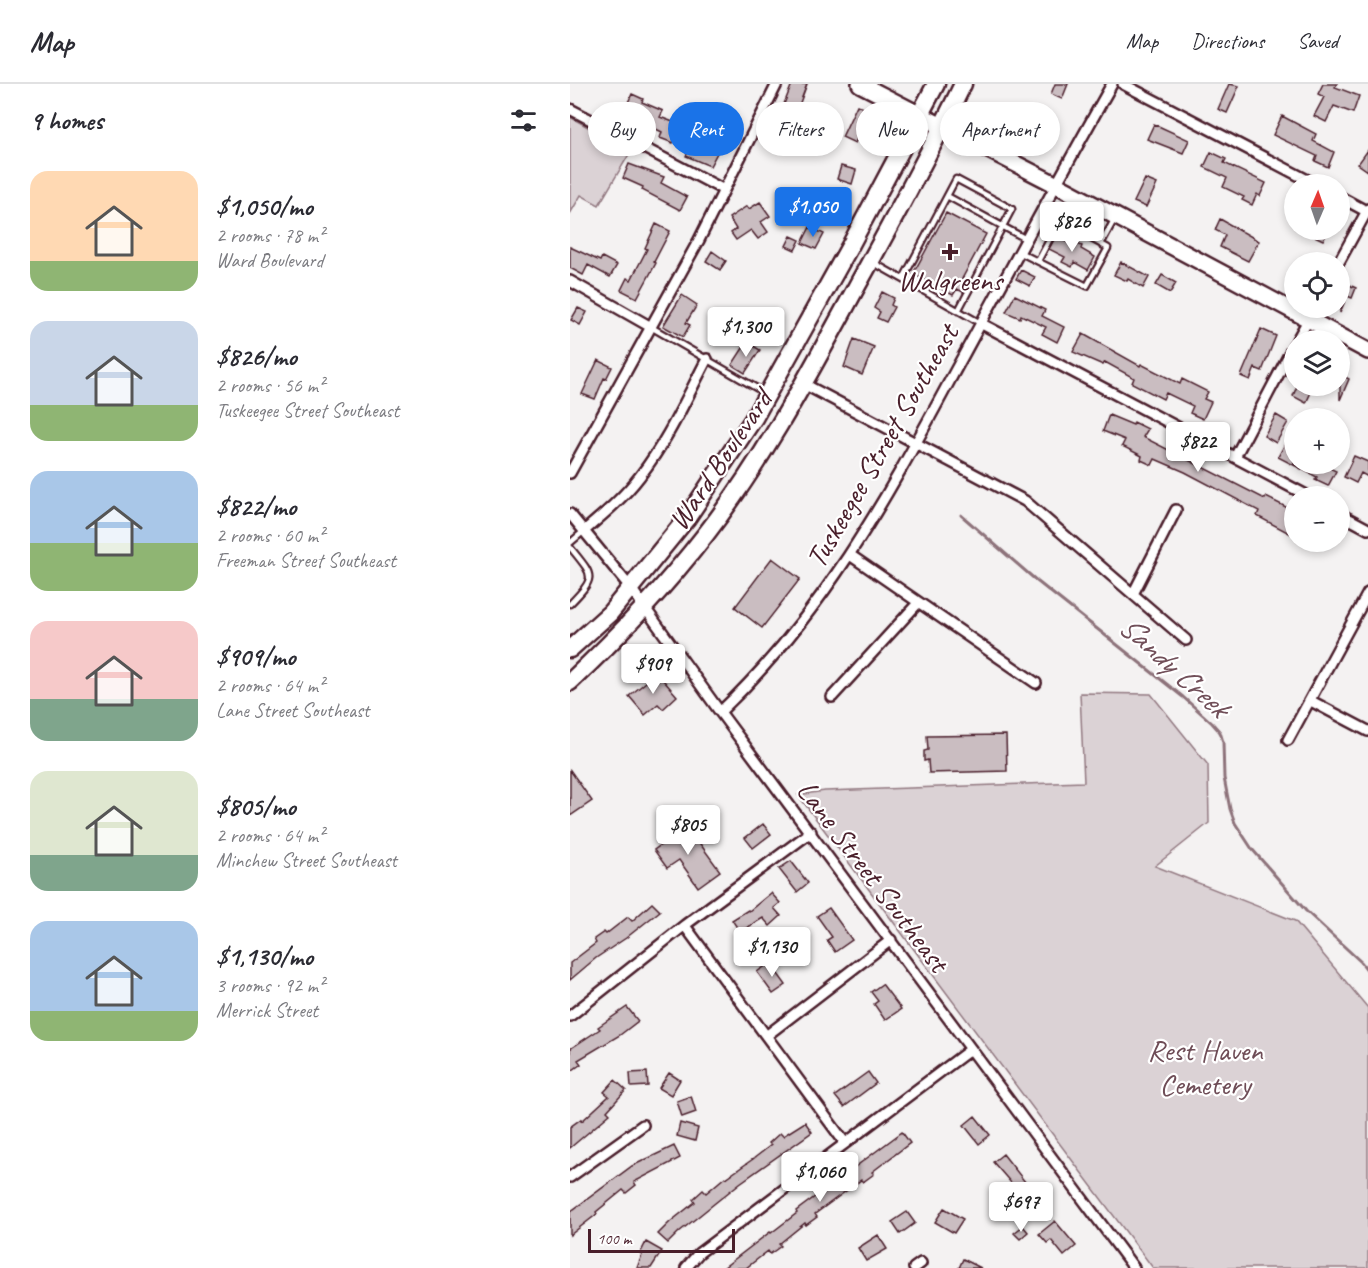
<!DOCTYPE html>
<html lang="en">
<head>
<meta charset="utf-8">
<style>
  :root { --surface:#fff; --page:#f7f7f7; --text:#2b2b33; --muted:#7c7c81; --line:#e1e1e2; --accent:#1a73e8 }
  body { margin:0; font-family:Caveat,sans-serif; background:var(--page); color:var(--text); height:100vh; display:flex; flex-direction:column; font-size:22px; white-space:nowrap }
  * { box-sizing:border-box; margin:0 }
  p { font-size:20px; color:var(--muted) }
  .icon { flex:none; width:33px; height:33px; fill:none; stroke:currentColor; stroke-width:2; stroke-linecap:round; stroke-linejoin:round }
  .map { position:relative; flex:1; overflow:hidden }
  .side { display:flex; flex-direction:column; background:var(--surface); width:570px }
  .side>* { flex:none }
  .banner { position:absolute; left:18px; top:18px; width:570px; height:54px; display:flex; gap:12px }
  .needle { width:39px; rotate:2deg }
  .tools { position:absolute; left:714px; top:90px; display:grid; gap:12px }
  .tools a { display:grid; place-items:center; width:66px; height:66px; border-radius:50%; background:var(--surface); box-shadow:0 3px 9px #0003; font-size:30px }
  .scale { position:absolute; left:18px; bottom:15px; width:147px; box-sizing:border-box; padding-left:6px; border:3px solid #4a1f2b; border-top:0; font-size:16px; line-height:21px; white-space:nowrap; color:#4a1f2b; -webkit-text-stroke:4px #fff; paint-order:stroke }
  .price { position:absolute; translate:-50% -51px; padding:0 14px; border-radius:6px; background:#fff; color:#222; font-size:20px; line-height:39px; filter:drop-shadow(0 2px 3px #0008) }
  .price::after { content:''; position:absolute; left:50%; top:36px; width:18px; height:14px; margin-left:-9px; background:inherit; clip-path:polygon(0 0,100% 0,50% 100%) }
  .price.active { background:var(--accent); color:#fff }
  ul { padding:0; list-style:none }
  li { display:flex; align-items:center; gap:18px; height:150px; padding:0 30px }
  li span { display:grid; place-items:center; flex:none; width:168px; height:120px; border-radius:18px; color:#555 }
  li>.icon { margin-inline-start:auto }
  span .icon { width:72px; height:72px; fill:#fffc; stroke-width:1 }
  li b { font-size:26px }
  h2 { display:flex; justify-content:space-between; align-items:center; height:72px; padding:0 30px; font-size:26px }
  .pill { padding:0 21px; border-radius:27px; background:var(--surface); box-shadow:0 3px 9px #0003; font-size:21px; line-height:54px }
  .pill.active { background:var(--accent); color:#fff }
  header { display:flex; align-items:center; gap:36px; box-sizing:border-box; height:84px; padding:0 30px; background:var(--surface); border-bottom:2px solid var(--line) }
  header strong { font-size:28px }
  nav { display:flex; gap:33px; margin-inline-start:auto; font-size:21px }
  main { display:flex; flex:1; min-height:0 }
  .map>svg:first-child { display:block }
  .green { fill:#dbd2d5; stroke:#927880; stroke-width:1.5 }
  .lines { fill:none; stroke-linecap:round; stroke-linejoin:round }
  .stream { stroke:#8d727a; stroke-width:3 }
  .building { fill:#cabdc1; stroke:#4a1f2b; stroke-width:1.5 }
  .lane-casing { stroke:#4a1f2b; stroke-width:9 }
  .street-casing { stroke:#4a1f2b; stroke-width:14 }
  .primary-casing { stroke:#4a1f2b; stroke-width:20 }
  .highway-casing { stroke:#4a1f2b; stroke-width:21 }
  .lane { stroke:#fff; stroke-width:4.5 }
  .street { stroke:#fff; stroke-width:9 }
  .primary { stroke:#fff; stroke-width:15 }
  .highway { stroke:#fff; stroke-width:16 }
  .poi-dot { fill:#4a1f2b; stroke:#fff; stroke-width:2 }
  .labels { text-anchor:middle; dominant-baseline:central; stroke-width:4.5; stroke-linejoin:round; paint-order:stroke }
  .poi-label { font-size:30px; fill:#4a1f2b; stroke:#fff }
  .street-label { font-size:30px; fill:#4a1f2b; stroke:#fff }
  .park-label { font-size:30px; fill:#6e4c56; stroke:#fff }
  .water-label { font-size:32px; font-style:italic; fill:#714f59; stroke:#fff }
</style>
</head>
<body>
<header>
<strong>Map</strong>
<nav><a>Map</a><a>Directions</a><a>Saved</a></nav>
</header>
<main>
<section class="side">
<h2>9 homes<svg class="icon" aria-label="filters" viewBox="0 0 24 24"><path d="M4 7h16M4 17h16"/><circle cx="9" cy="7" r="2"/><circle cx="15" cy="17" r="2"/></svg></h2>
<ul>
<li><span style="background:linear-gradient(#ffd9b3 75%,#8fb573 0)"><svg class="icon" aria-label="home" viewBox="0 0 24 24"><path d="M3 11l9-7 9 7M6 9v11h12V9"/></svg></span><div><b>$1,050/mo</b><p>2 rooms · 78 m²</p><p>Ward Boulevard</p></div></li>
<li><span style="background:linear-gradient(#c9d6e8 70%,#8fb573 0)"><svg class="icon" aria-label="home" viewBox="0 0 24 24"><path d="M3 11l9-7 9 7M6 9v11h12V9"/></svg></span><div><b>$826/mo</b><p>2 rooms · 56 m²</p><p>Tuskeegee Street Southeast</p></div></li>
<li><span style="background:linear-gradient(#a9c7e8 60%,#8fb573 0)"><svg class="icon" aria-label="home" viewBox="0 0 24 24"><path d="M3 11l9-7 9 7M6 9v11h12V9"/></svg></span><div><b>$822/mo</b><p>2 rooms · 60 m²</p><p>Freeman Street Southeast</p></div></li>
<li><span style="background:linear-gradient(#f6c9c9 65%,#7fa58c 0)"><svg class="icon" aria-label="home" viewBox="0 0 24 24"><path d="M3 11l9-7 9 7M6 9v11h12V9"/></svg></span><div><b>$909/mo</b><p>2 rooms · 64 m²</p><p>Lane Street Southeast</p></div></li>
<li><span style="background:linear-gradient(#dfe7d0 70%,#7fa58c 0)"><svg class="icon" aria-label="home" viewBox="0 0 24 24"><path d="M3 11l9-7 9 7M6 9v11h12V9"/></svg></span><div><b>$805/mo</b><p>2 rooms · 64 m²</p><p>Minchew Street Southeast</p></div></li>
<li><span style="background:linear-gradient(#a9c7e8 75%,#8fb573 0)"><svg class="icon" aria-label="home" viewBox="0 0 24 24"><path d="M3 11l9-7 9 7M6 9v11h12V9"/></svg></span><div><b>$1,130/mo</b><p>3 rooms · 92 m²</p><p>Merrick Street</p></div></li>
</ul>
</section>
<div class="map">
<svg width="798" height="1184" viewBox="0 0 798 1184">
  <rect width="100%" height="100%" fill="#f4f2f2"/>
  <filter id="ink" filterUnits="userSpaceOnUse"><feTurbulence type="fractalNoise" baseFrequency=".0167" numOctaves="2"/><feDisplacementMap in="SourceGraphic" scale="12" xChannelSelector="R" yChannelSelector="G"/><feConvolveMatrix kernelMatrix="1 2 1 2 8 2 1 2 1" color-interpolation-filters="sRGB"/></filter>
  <g filter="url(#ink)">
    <path class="green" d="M 0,33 L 61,67 L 29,121 L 11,111 L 0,130 Z
      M 510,609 L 581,610 L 638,681 L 639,739 L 585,782 L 725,837 L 798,924 L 798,1184 L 583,1184 L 228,711 L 255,707 L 514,698 Z"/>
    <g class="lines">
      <path class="stream" d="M 391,431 L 468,498 L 613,613 L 642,639 L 650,648 L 653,658 L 654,694 L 660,725 L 665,739 L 682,765 L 736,827 L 791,878 L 798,887"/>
    </g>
    <path class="building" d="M 222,0 L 237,0 L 228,24 L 223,22 L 216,46 L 202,41 L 206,29 L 210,30 Z
      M 485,0 L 498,0 L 492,15 L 481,10 Z
      M 659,0 L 669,2 L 657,29 L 648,25 Z
      M 753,0 L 767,0 L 765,3 L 789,12 L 783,29 L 764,22 L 756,38 L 744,32 L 754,13 L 748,10 Z
      M 62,10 L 73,15 L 72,18 L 93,27 L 90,33 L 111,41 L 103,59 L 90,54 L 92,48 L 53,29 Z
      M 287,21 L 300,27 L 285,59 L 272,53 Z
      M 112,25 L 121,30 L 120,33 L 157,50 L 140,82 L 116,72 L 120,65 L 127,68 L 134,55 L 132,54 L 134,49 L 106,37 Z
      M 712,32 L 746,50 L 743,57 L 764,68 L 758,83 L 745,77 L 747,72 L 703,51 Z
      M 584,40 L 619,56 L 613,69 L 577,55 Z
      M 798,66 L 798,87 L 788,80 Z
      M 641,68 L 656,75 L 654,79 L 696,99 L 690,112 L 687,110 L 682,121 L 672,116 L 674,113 L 653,103 L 657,94 L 634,83 Z
      M 59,80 L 94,93 L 91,99 L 117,113 L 110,126 L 72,106 L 73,103 L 53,94 Z
      M 271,82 L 286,86 L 282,100 L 267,95 Z
      M 575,95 L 587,100 L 576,123 L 564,118 Z
      M 190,118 L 200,132 L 191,138 L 198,148 L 188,155 L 181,146 L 166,156 L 161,149 L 166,145 L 159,134 L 177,122 L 179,125 Z
      M 376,129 L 416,150 L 392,195 L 398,198 L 393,208 L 387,205 L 383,211 L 343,190 Z
      M 650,135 L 689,157 L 678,177 L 650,163 L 655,151 L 645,146 Z
      M 86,140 L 100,147 L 84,178 L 86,179 L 67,214 L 51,206 L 57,194 L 61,196 L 77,165 L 75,164 Z
      M 240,143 L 254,150 L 246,165 L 232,159 Z
      M 732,146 L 758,146 L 753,156 Z
      M 221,152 L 230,156 L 225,166 L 216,162 Z
      M 486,152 L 501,160 L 503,158 L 512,162 L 511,165 L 525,173 L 518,186 L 504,178 L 502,183 L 492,178 L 495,173 L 479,165 Z
      M 0,163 L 30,177 L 32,173 L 47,181 L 40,193 L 18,181 L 13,191 L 0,184 Z
      M 142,167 L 156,177 L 150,186 L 136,177 Z
      M 551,178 L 579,193 L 573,204 L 558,195 L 557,197 L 544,191 Z
      M 451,186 L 465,193 L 460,202 L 446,195 Z
      M 592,191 L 606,199 L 600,209 L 586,201 Z
      M 770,197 L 786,204 L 782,214 L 777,212 L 770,229 Z
      M 312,208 L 324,214 L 321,221 L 324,223 L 316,238 L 307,234 L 310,228 L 304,224 Z
      M 112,211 L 127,221 L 116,239 L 120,241 L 113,253 L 93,242 Z
      M 445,211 L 475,226 L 472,232 L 494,243 L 487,258 L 472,250 L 476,243 L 451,231 L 450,234 L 436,228 Z
      M 8,224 L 17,228 L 10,241 L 1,236 Z
      M 691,245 L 706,252 L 692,287 L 685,284 L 680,296 L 671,292 Z
      M 513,250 L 570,282 L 571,280 L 610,300 L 612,295 L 638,308 L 634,315 L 641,318 L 633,335 L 620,329 L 623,322 L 596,309 L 593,315 L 562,299 L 564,294 L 535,278 L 533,281 L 503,268 Z
      M 284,255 L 304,263 L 292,291 L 274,283 Z
      M 177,258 L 190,266 L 175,289 L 162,281 Z
      M 28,276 L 42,283 L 36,295 L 34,294 L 25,315 L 12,310 Z
      M 770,290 L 779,295 L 770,316 Z
      M 727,302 L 744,302 L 736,319 L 723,312 Z
      M 539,331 L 563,341 L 564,338 L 578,345 L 573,353 L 695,415 L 696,413 L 724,427 L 724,442 L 721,450 L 687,432 L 689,427 L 615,388 L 585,375 L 582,381 L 571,376 L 572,372 L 552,362 L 555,356 L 533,347 Z
      M 706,331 L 718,338 L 706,359 L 694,352 Z
      M 716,358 L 724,363 L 724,380 L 751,380 L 766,387 L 758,402 L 745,396 L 747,393 L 708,373 Z
      M 784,372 L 798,378 L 798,393 L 791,389 L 786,399 L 774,393 Z
      M 202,474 L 230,495 L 192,544 L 165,523 Z
      M 87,589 L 107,612 L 93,625 L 88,620 L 75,631 L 59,612 Z
      M 436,651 L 437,687 L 359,689 L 358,676 L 354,677 L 354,667 L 358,666 L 357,652 Z
      M 0,686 L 22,717 L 0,732 Z
      M 193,740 L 201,750 L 183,764 L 175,754 Z
      M 117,742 L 150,787 L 128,803 L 109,776 L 97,784 L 84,766 Z
      M 221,777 L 238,799 L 227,808 L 209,785 Z
      M 201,809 L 210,819 L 204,824 L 211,832 L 200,842 L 193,834 L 170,848 L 162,836 L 178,826 L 179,827 Z
      M 82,819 L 90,827 L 56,854 L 26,874 L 0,896 L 0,879 L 26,859 L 24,855 L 34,848 L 36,850 L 58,833 L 62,837 Z
      M 259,824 L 282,856 L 265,868 L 257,856 L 262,853 L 247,832 Z
      M 200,879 L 216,901 L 203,910 L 187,888 Z
      M 312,900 L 331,925 L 315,936 L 304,920 L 308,917 L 301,908 Z
      M 57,923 L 68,937 L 50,951 L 8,976 L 11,980 L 0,988 L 0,965 L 30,945 L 28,943 Z
      M 77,988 L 78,1002 L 61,1003 L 60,989 Z
      M 298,988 L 306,999 L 274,1023 L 265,1012 Z
      M 99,989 L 110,996 L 101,1011 L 89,1004 Z
      M 45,996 L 56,1006 L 37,1027 L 40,1030 L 0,1064 L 0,1043 L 11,1035 L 12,1037 L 39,1012 L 34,1008 Z
      M 121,1012 L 126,1028 L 112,1033 L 107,1017 Z
      M 405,1032 L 420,1051 L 409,1060 L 394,1041 Z
      M 235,1038 L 242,1048 L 170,1099 L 109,1148 L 98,1159 L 88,1150 L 100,1138 L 125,1118 L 123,1115 L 133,1106 L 136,1109 L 155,1093 L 156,1094 L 183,1075 L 201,1061 L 199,1059 L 210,1049 L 213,1052 Z
      M 110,1039 L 128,1044 L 125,1057 L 107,1052 Z
      M 332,1048 L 340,1059 L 302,1088 L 304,1090 L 293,1098 L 291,1096 L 245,1130 L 247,1133 L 236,1141 L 235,1139 L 209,1160 L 211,1162 L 200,1170 L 198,1167 L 176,1184 L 153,1184 L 200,1148 L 201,1149 L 227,1129 L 226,1127 Z
      M 104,1062 L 110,1074 L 64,1098 L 66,1101 L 56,1109 L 53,1106 L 26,1128 L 27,1130 L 0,1151 L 0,1128 L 62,1082 Z
      M 433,1070 L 474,1122 L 463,1131 L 447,1111 L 449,1108 L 423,1078 Z
      M 374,1124 L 393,1135 L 384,1149 L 365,1138 Z
      M 337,1128 L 345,1139 L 330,1150 L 322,1138 Z
      M 485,1137 L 506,1162 L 494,1172 L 481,1156 L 477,1159 L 469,1150 Z
      M 453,1142 L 458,1148 L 450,1155 L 444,1149 Z
      M 308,1151 L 317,1165 L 296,1177 L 288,1164 Z
      M 76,1158 L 92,1167 L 81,1184 L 67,1184 L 72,1171 L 70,1170 Z
      M 393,1175 L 411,1184 L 389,1184 Z"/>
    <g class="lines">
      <defs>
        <path id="lane" d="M 377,112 L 456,155
          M 502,144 L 515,120
          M 531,160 L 544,136
          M 449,168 L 517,202 L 538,164 L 493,139 L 483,149 L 468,177
          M 304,179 L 412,240
          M 333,195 L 386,95 L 442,125 L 388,227
          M 81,243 L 195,309
          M 0,459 L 14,447
          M 0,463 C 24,493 27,492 0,520"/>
        <path id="street" d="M 553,0 L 745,100
          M 0,25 L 154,106
          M 770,113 L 798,128
          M 769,178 L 798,125
          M 0,197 L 81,243
          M 412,240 L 738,412
          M 727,256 L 745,224
          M 232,299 L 455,417 L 616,556
          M 665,373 L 724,261
          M 0,389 L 129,156 L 207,0
          M 0,430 L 60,503 L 150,628 L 564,1184
          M 770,430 L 798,445
          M 14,447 C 34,430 54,413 70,392 C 98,356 116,315 137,275
          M 280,471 L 466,599
          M 563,510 L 606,426
          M 262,613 L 348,519
          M 741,617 L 798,647
          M 150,628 C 251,532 314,419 379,298 C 433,199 486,99 542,0
          M 718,656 L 798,509
          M 115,842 L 275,1059
          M 0,932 L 115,841 L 241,748
          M 196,952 L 321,856
          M 0,1093 L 73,1041
          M 116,1184 L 129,1169 L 401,965
          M 344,1184 L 351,1179"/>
        <path id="primary" d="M 290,0 L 485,100 L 798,267"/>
        <path id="highway" d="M 0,565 L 40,529 L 117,434 L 184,334 L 280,162 L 366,0
          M 0,598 C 49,552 95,503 136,450 C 195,374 241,286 287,202 C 324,135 360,68 393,0"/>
      </defs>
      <use href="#lane" class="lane-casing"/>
      <use href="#street" class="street-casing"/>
      <use href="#primary" class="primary-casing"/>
      <use href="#highway" class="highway-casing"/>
      <use href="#lane" class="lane"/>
      <use href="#street" class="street"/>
      <use href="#primary" class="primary"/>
      <use href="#highway" class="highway"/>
    </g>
  </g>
  <path class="poi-dot" d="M377 159h6v6h6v6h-6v6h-6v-6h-6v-6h6z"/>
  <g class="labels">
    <g class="poi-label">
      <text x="380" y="196">Walgreens</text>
    </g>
    <g class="street-label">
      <text transform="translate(312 362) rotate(-60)">Tuskeegee Street Southeast</text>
      <text transform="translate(150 376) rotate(-56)">Ward Boulevard</text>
      <text transform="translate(303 792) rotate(53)">Lane Street Southeast</text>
    </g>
    <g class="park-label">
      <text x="635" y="966">Rest Haven<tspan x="635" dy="34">Cemetery</tspan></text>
    </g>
    <g class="water-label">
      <text transform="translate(604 582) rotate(42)">Sandy Creek</text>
    </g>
  </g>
</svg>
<div class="tools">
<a><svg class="needle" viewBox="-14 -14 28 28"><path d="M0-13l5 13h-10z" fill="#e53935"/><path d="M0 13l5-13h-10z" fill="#7c7c81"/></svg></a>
<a><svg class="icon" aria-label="locate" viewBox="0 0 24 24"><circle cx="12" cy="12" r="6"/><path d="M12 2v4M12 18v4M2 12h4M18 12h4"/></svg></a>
<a><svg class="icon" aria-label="layers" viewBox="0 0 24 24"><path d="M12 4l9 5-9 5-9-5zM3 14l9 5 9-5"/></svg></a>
<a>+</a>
<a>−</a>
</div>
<div class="scale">100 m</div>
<b class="price active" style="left:243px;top:154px">$1,050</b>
<b class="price" style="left:502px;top:169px">$826</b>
<b class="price" style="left:176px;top:274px">$1,300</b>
<b class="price" style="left:628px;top:389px">$822</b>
<b class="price" style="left:83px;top:611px">$909</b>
<b class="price" style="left:118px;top:772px">$805</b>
<b class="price" style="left:202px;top:894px">$1,130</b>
<b class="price" style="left:250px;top:1119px">$1,060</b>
<b class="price" style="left:451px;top:1149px">$697</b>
<div class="banner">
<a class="pill">Buy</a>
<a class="pill active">Rent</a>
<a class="pill">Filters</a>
<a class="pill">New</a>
<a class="pill">Apartment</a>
</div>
</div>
</main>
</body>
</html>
